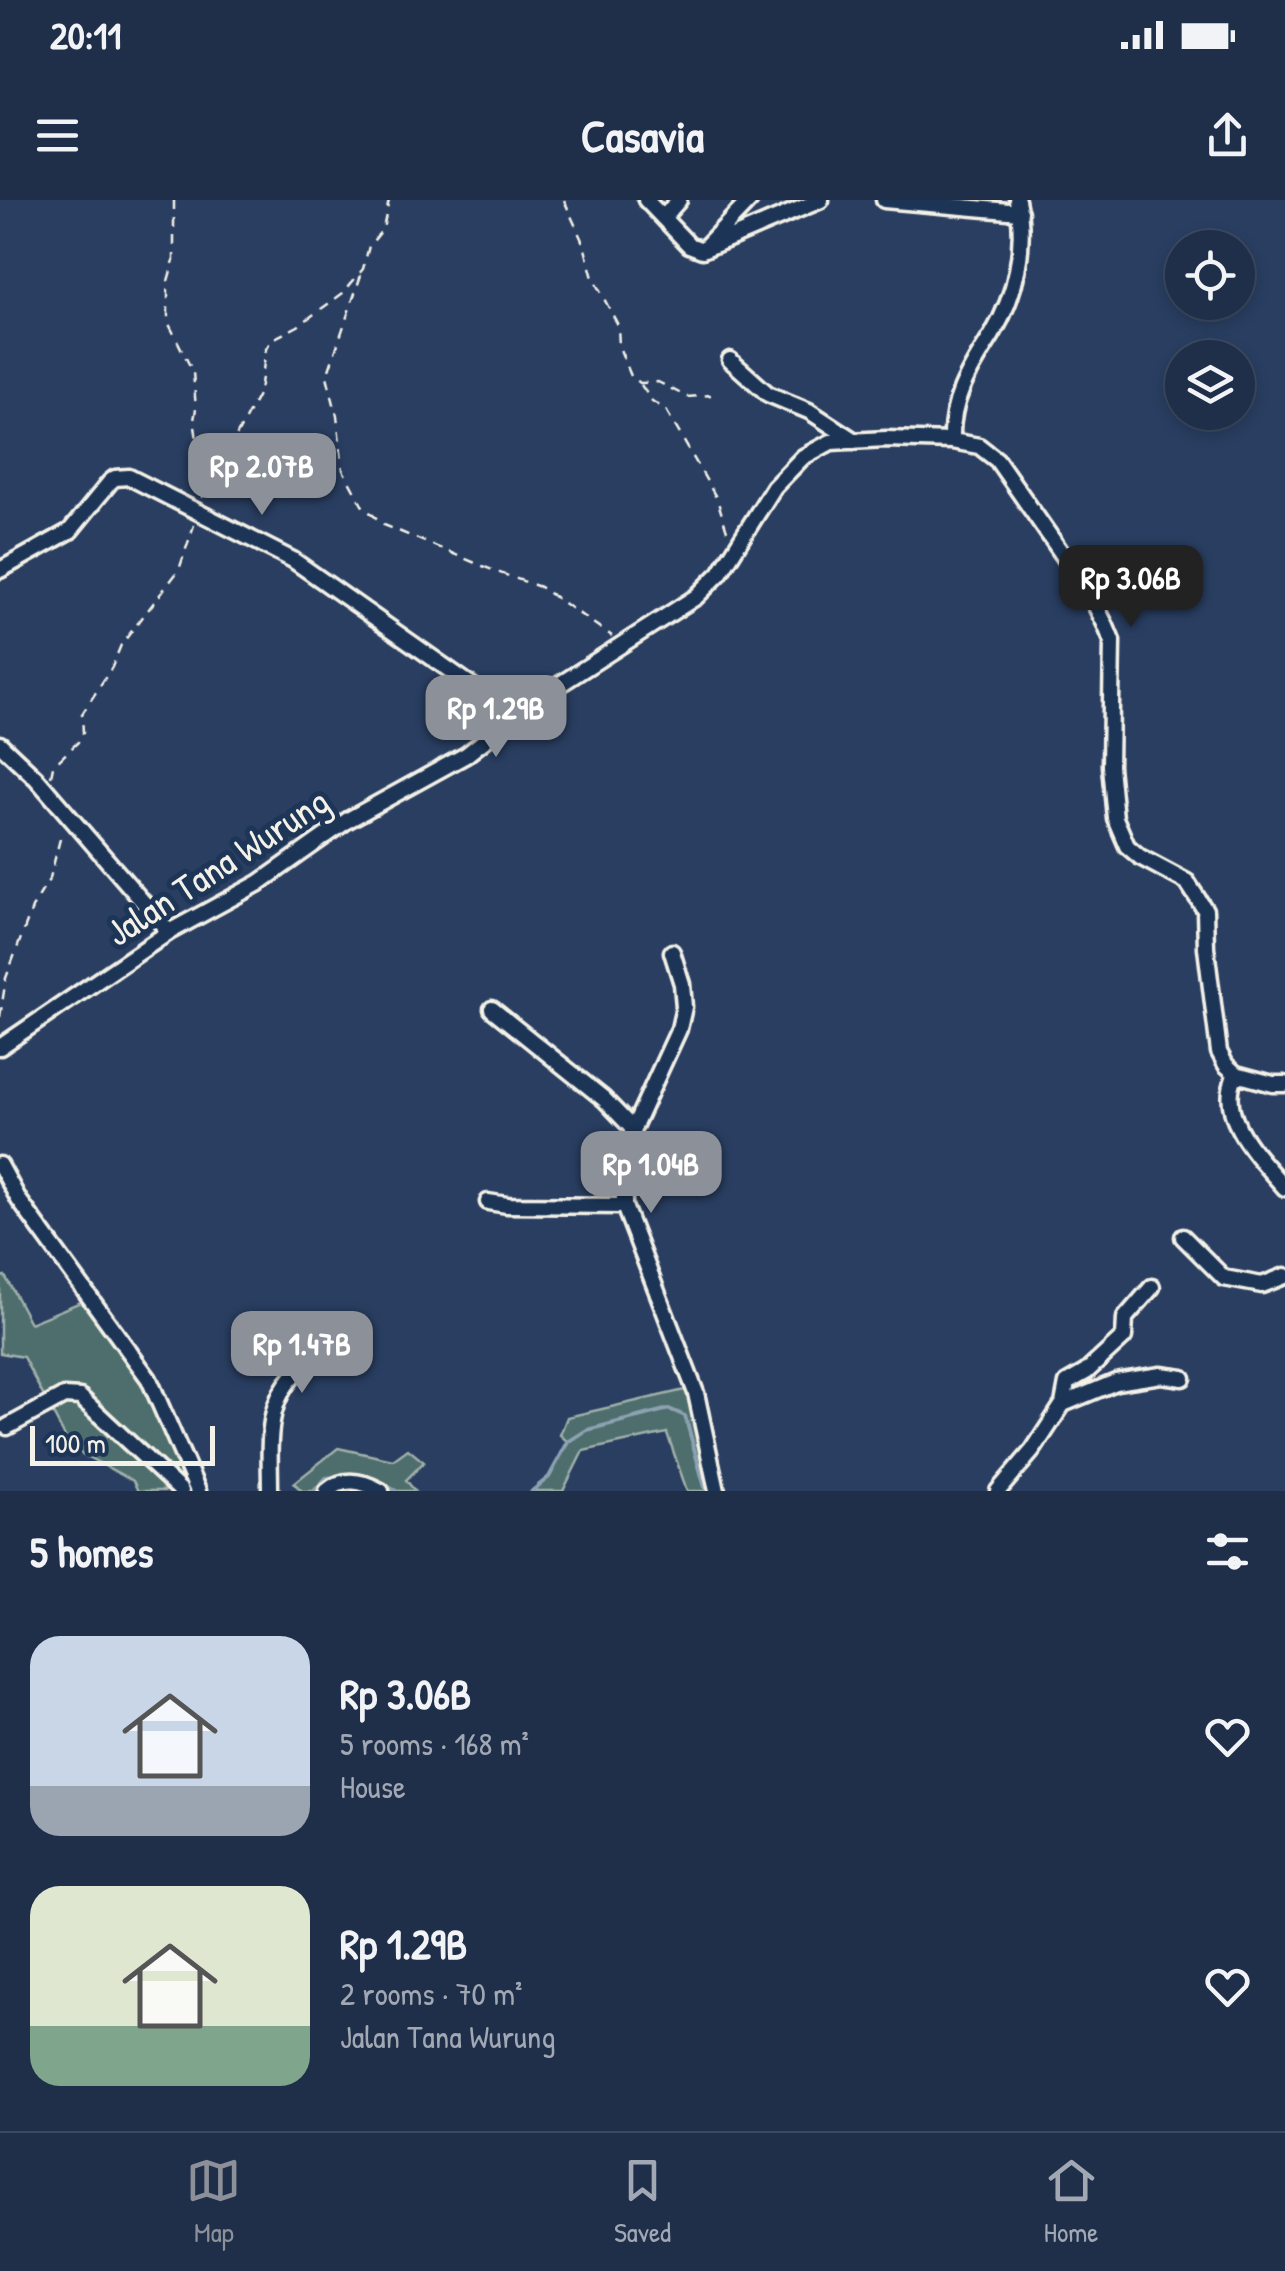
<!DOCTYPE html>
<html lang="en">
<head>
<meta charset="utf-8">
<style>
  :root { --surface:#1f2e49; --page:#2c3a53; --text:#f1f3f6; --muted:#a1a8b4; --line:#3c4a61; --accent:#8c9099 }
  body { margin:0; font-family:"Patrick Hand",sans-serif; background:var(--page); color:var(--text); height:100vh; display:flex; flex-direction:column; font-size:38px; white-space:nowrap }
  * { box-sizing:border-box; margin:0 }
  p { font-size:32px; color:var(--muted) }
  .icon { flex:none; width:55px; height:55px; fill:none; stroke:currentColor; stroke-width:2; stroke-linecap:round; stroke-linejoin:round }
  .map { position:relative; height:1291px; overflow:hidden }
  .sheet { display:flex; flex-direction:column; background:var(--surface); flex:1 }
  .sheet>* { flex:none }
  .controls { position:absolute; left:1165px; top:30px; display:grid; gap:20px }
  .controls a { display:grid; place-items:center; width:90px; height:90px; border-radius:50%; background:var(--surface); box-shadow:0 5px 15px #0003,0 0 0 2px var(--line); font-size:50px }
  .scale { position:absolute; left:30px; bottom:25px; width:185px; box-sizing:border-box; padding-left:10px; border:5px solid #f4f1e8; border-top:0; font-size:28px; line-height:35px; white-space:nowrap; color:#f4f1e8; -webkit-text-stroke:8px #1d3557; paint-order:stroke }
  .price { position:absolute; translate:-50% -85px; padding:0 22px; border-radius:20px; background:var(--accent); color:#fff; font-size:32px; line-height:65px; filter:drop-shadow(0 2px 5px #0008) }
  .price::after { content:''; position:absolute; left:50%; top:60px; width:30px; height:22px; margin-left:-15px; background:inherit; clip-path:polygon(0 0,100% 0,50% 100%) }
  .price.current { background:#222; color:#fff }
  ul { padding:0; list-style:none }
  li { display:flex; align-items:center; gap:30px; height:250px; padding:0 30px }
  li span { display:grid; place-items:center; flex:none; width:280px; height:200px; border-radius:30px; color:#555 }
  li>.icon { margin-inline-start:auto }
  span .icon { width:120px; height:120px; fill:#fffc; stroke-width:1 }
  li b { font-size:42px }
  h2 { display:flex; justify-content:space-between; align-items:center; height:120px; padding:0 30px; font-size:42px }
  .status { display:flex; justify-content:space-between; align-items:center; height:70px; padding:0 50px; background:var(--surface); direction:ltr }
  .status svg { height:28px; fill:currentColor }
  header { display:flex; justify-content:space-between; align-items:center; height:130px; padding:0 30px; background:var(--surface); font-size:45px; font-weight:700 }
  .dock { display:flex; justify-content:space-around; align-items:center; height:140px; border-top:2px solid var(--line); background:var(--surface); font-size:28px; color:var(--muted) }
  .dock a { display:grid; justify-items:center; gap:5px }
  .dock .current { color:var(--accent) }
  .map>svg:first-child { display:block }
  .green { fill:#4e6e6d; stroke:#a1b0aa; stroke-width:2.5 }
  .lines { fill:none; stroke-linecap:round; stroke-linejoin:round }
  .stream { stroke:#8ca2b2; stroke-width:4 }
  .minor-casing { stroke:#f4f1e8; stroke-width:21 }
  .path { stroke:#f4f1e8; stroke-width:2.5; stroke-dasharray:10 8; stroke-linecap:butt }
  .minor { stroke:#1d3557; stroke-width:14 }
  .labels { text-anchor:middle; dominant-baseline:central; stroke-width:10; stroke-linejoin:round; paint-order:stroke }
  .street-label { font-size:38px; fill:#f4f1e8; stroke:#1d3557 }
</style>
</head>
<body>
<div class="status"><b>20:11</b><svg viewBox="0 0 49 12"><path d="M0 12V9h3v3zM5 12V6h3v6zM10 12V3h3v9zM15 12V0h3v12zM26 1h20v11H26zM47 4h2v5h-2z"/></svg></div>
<header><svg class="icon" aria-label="menu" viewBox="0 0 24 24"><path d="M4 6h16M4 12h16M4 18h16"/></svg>Casavia<svg class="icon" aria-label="share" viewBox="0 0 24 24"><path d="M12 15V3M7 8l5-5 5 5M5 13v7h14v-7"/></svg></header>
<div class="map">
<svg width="1285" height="1291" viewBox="0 0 1285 1291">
  <rect width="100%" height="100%" fill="#293e61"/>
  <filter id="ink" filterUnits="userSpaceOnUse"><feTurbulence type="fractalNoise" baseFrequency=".01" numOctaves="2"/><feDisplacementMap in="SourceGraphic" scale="20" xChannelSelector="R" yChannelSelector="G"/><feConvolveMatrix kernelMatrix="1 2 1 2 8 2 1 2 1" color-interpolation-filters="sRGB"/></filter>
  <g filter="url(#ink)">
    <path class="green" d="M 5,1076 L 30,1123 L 93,1097 L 147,1170 L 197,1291 L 138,1291 L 133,1281 L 71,1248 L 23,1157 L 0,1153 L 0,1077 Z
      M 689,1189 L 715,1291 L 687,1291 L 667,1233 L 583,1251 L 563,1291 L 532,1291 L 549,1277 L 568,1242 L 560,1235 L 567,1217 Z
      M 338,1248 L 393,1260 L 408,1249 L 424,1262 L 406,1280 L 415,1291 L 302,1291 L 294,1283 Z"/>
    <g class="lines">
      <path class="stream" d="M 314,1291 L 326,1278 C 360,1273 367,1274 396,1291
        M 532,1291 L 549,1277 L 568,1242 L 587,1230 L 669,1209 L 685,1216 L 706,1291"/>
      <defs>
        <path id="minor" d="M 646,0 L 689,45 L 702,50 L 821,0
          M 884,0 L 1020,12
          M 1017,0 C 1027,45 1016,95 992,135 C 971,169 950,199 952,241 L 979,246 L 997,260 L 1088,391 L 1105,424 L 1112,441 L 1110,566 L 1115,618 L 1127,646 L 1140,657 L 1187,682 L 1205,710 L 1206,748 L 1219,852 L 1226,865 L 1236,874 L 1273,884 L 1285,884
          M 663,18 L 679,0
          M 706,46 L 750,0
          M 730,160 L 768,194 L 809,211 L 855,241
          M 0,370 L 70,331 L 110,282 L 115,278 L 129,277 L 293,360 L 515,516
          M 0,544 L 36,578 L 169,732
          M 672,752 L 682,784 L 684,807 L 679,829 L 633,929 L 624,964 L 624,1006 L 696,1193 L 717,1291
          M 492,809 L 604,899 L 633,929
          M 0,847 L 169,732 L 259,683 L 348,620 L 466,555 L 537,499 L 696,397 L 720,373 L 774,287 L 803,257 L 831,242 L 886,239 L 952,241
          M 1236,874 C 1215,916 1258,957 1285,988
          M 0,965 L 19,1000 L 149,1179 L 198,1291
          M 488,1002 L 507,1005 L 624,1006
          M 1183,1037 L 1224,1078 L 1262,1085 L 1285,1076
          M 1063,1204 L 1067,1183 L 1086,1172 L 1124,1137 L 1125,1118 L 1152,1087
          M 7,1227 L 64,1196 L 80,1197 L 181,1291
          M 270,1291 C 270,1241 263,1195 308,1163 C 324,1152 344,1141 355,1124
          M 327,1291 C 344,1276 363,1281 381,1291
          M 998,1291 L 1033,1250 L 1063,1204 L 1116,1182 L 1161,1175 L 1183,1178"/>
      </defs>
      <use href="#minor" class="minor-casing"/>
      <path class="path" d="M 174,0 L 174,60 L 168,81 L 168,122 L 193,172 L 196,209 L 194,220 L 204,284
        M 564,0 L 584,45 L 593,78 L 618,125 L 619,147 L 631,176 L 640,183 L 658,182 L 687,197 L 711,195
        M 361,75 L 327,176 L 337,216 L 343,270 L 362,305 L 384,325 L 497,372 L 540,387 L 612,436
        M 641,185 L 652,201 L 666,210 L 717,299 L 728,334
        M 202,298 L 204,286 L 226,256 L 260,191 L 266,149 L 271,140 L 298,126 L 343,93 L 363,69 L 369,46 L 383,29 L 389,0
        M 51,576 L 53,566 L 78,542 L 83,533 L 82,514 L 112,467 L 121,445 L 179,370 L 194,325
        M 0,817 L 6,778 L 33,706 L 50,678 L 62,631"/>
      <use href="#minor" class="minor"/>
    </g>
  </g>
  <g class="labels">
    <g class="street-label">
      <text transform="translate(217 666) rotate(-33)">Jalan Tana Wurung</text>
    </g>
  </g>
</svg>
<div class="controls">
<a><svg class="icon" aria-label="locate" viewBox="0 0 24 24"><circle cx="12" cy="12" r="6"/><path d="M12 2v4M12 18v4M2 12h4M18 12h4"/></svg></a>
<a><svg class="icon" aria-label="layers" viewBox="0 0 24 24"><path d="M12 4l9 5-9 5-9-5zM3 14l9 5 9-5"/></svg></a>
</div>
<div class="scale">100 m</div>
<b class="price" style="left:262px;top:318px">Rp 2.07B</b>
<b class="price current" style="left:1131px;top:430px">Rp 3.06B</b>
<b class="price" style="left:496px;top:560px">Rp 1.29B</b>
<b class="price" style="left:651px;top:1016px">Rp 1.04B</b>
<b class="price" style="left:302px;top:1196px">Rp 1.47B</b>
</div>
<section class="sheet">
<h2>5 homes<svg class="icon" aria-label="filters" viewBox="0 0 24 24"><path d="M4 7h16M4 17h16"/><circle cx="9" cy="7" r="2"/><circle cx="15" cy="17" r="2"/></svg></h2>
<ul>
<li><span style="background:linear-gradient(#c9d6e8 75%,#9aa5b1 0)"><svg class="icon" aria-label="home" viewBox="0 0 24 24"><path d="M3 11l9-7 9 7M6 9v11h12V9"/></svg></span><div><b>Rp 3.06B</b><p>5 rooms · 168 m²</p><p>House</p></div><svg class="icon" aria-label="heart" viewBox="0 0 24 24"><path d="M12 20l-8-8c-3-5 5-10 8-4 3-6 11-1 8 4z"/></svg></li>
<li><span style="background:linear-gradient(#dfe7d0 70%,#7fa58c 0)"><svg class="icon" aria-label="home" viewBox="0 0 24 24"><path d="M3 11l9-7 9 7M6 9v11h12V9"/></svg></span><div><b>Rp 1.29B</b><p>2 rooms · 70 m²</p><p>Jalan Tana Wurung</p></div><svg class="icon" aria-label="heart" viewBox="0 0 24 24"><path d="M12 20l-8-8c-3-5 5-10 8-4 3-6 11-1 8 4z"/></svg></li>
</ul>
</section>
<nav class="dock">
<a class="current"><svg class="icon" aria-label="map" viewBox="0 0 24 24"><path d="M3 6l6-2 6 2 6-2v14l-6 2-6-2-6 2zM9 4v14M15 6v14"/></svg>Map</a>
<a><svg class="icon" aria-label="saved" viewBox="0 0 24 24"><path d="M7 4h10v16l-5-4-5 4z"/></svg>Saved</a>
<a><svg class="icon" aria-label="home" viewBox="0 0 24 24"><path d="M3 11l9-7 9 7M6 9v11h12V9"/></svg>Home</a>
</nav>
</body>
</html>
